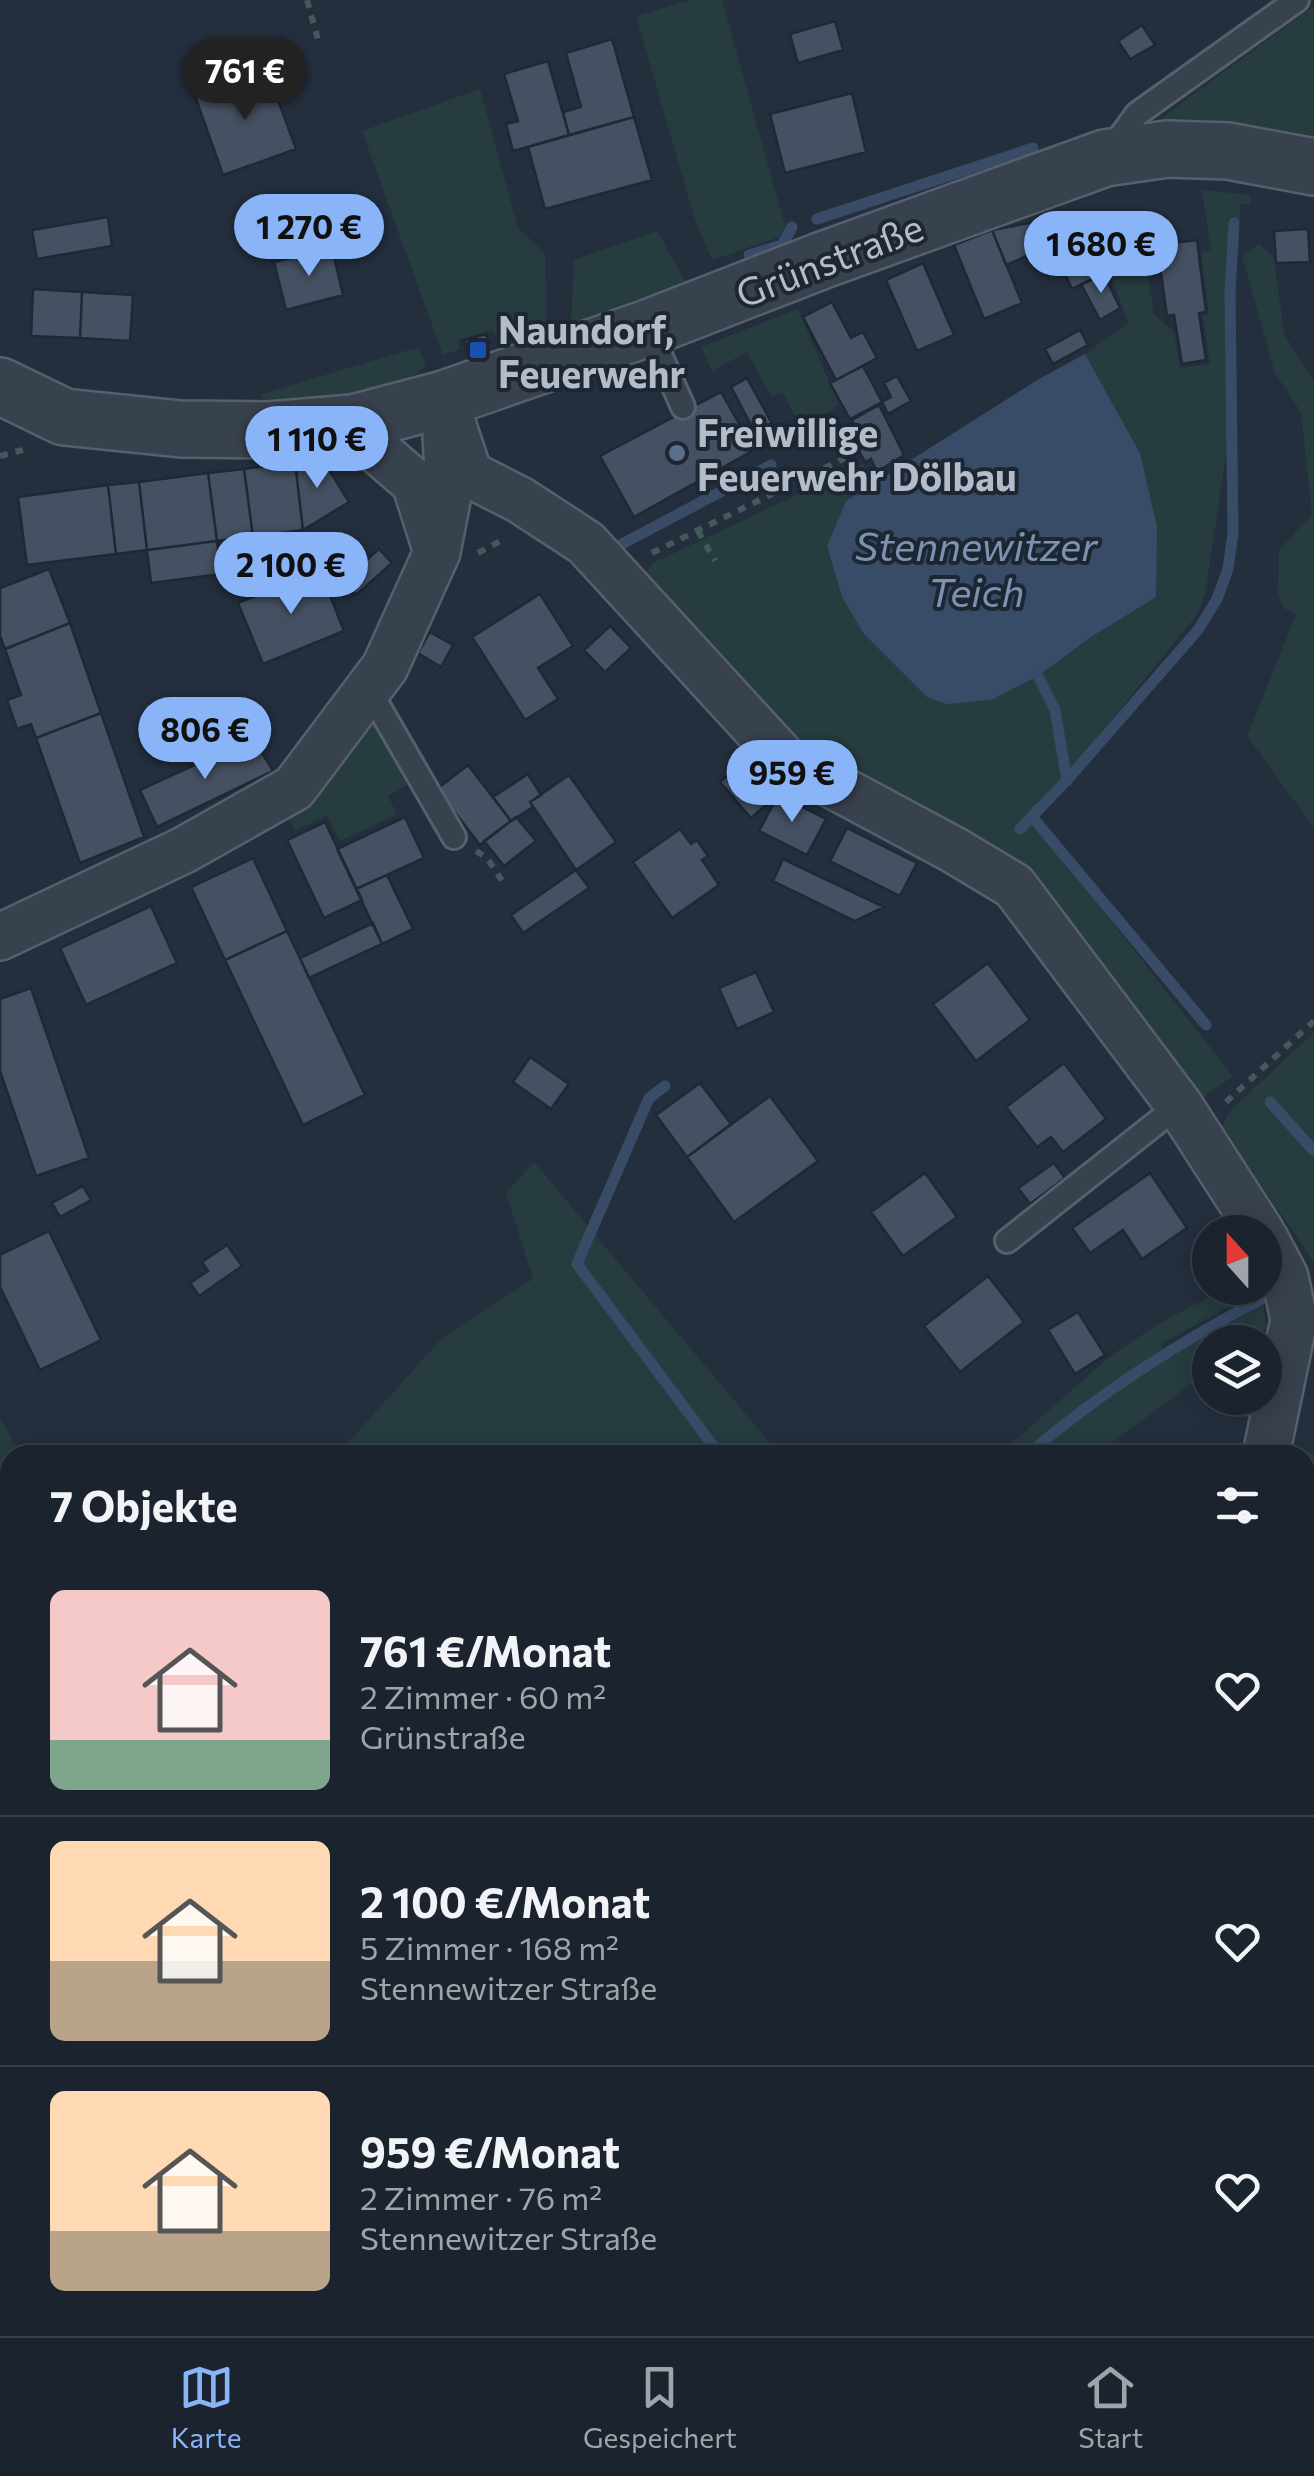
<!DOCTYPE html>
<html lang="de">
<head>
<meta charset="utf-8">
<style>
  :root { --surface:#1b232e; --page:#282f3a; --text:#f1f3f6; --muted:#a0a4aa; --line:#39404a; --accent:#8ab4f8 }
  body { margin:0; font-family:Commissioner,sans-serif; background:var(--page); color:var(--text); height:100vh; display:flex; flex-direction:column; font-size:38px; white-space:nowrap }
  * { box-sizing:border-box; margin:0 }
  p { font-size:32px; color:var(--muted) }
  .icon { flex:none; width:55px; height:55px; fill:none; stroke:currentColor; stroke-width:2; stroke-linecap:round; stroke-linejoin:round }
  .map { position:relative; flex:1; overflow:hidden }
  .details { position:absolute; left:0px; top:1445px; width:1315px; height:892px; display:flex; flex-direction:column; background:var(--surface); border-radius:30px 30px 0 0; box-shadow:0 5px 25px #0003,0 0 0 2px var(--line) }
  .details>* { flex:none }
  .needle { width:65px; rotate:339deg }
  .buttons { position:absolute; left:1192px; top:1215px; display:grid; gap:20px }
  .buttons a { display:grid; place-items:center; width:90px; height:90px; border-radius:50%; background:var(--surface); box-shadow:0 5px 25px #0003,0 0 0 2px var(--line); font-size:50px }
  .price { position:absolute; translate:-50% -85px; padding:0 22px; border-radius:35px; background:var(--accent); color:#111; font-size:32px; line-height:65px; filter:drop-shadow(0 2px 5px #0008) }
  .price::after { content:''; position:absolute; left:50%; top:60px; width:30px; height:22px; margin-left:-15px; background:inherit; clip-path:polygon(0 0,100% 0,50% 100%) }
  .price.on { background:#222; color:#fff }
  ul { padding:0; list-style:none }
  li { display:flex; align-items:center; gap:30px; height:250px; padding:0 50px }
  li+li { border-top:2px solid var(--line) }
  li span { display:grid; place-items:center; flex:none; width:280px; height:200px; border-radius:15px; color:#555 }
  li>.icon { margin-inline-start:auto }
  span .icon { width:120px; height:120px; fill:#fffc; stroke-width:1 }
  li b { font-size:42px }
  h2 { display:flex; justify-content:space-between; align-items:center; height:120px; padding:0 50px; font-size:42px }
  .dock { display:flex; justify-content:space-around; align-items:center; height:140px; border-top:2px solid var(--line); background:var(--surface); font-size:28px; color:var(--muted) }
  .dock a { display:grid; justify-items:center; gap:5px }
  .dock .on { color:var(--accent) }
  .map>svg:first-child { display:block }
  .green { fill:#263c3f }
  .water { fill:#394c67 }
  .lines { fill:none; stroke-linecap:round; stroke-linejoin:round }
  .stream { stroke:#394c67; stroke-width:11 }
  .building { fill:#455162; stroke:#1f2835; stroke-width:2.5 }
  .service-casing { stroke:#565f6c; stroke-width:28 }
  .minor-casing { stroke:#565f6c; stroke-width:50 }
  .tertiary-casing { stroke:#565f6c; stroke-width:60 }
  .path { stroke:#44595c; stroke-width:6; stroke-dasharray:8 8; stroke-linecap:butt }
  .service { stroke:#38414e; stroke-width:22 }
  .minor { stroke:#38414e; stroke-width:45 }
  .tertiary { stroke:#38414e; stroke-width:55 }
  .transit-dot { fill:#1a4fb4; stroke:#1d2633; stroke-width:4 }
  .service-dot { fill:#5c6f8a; stroke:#1d2633; stroke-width:4 }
  .labels { text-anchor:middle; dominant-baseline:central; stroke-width:8; stroke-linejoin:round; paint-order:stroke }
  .street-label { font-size:38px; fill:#b4bcc9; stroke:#1d2633 }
  .poi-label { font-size:38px; font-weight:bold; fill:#b4bcc9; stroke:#1d2633; text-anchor:start }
  .water-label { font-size:40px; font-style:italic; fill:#7c92b1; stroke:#1d2633 }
</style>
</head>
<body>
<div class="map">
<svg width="1314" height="2336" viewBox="0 0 1314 2336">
  <rect width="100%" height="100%" fill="#242f3e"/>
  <path class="green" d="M 690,0 L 722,0 L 785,226 L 779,237 L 712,260 L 695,220 L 636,16 Z
    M 1314,6 L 1314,147 L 1162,128 L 1159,122 L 1164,116 Z
    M 480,89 L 518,228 L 545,253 L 547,331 L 499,345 L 493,330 L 458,340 L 460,349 L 443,355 L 362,131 Z
    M 1202,190 L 1251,195 L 1250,205 L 1241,204 L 1240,221 L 1229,221 L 1225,301 L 1228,442 L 1205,595 L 1197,615 L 1073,767 L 1028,815 L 1233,1076 L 1202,1098 L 1180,1075 L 1020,864 L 798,744 L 644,575 L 653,563 L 862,464 L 882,478 L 846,501 L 1038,676 L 1091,637 L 1140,453 L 1085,354 L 1128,323 L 1102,251 L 1142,243 L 1154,314 L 1174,332 L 1180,368 L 1210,364 L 1203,316 L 1209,314 L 1201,252 L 1211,250 Z
    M 657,231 L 686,282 L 571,324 L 574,260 Z
    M 1259,244 L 1274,258 L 1284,334 L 1314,382 L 1314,828 L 1247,736 L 1297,613 L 1285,609 L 1278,595 L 1279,550 L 1312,515 L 1301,412 L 1275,373 L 1242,256 Z
    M 798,309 L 839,405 L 783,438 L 779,431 L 798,420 L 782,392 L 772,397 L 747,352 L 712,371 L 701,347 Z
    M 419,347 L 426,365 L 402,384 L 387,388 L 276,403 L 264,402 L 261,394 Z
    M 369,715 L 407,785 L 388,796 L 397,814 L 340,841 L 327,816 L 295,830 L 288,818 L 304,806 Z
    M 1314,1032 L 1314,1261 L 1313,1261 L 1222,1128 L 1229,1112 Z
    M 534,1162 L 780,1455 L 337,1455 L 441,1339 L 533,1279 L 506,1193 Z
    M 1226,1288 L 1259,1288 L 1260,1290 L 1162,1343 L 1163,1359 L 1263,1305 L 1267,1328 L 1247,1342 L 1210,1342 L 1210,1370 L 1095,1455 L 998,1455 L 1112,1355 L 1160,1323 Z
    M 0,1419 L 21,1455 L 10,1455 L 10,2328 L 677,2328 L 671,2336 L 0,2336 Z
    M 1292,1449 L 1314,1453 L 1314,2336 L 1099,2336 L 1101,2328 L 1305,2328 L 1305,1455 L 1290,1455 Z
    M 733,2328 L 886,2328 L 914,2336 L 746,2336 Z"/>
  <path class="water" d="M 1085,354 L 1140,453 L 1157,527 L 1156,597 L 1091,637 L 1038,676 L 991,700 L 946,704 L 927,697 L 864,634 L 842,597 L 827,546 L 846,501 L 1039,379 Z"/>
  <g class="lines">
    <path class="stream" d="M 817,219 L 1033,148
      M 749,255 L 782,245 L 792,227
      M 622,544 L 771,465
      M 1038,676 L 1055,710 L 1067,781
      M 1036,811 L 1034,819 L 1206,1025
      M 1020,829 L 1067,780 L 1198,630 L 1217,599 L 1228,569 L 1233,533 L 1230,292 L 1234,223
      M 665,1086 L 649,1098 L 577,1264 L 720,1455
      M 1270,1102 L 1314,1151
      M 1027,1455 C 1105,1388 1188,1336 1279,1290
      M 851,2328 L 860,2336
      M 196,2336 L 202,2328"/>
  </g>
  <path class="building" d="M 835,21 L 843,50 L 798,63 L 790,34 Z
    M 1142,25 L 1155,45 L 1130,59 L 1118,41 Z
    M 612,39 L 634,117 L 569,135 L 563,112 L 581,107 L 566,53 Z
    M 548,61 L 569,135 L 513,151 L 506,124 L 518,121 L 504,74 Z
    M 267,70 L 296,149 L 223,175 L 195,96 Z
    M 852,93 L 866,152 L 785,173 L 770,114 Z
    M 634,117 L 652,180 L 545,209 L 528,147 Z
    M 1079,214 L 1104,274 L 1072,289 L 1052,245 L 1006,265 L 992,230 Z
    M 108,217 L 112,246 L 37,259 L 32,230 Z
    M 1308,229 L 1310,262 L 1276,263 L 1274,231 Z
    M 992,230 L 1022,303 L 984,319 L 954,245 Z
    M 1197,240 L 1206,312 L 1199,313 L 1206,360 L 1182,364 L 1174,315 L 1167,316 L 1157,245 Z
    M 332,248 L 343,295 L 286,310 L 274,262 Z
    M 923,263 L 954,335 L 917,351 L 886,280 Z
    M 1104,274 L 1120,308 L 1100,320 L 1081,284 Z
    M 33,289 L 82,292 L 80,338 L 31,336 Z
    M 82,292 L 133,295 L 130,341 L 80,338 Z
    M 832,302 L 851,338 L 863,332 L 877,358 L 836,380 L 803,317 Z
    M 1080,330 L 1088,345 L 1053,364 L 1045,349 Z
    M 486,334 L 489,343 L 467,350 L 464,340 Z
    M 863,366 L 882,402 L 850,419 L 830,383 Z
    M 897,376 L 911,401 L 888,414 L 882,402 L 891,397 L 884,383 Z
    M 747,378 L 775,429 L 758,438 L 731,387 Z
    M 721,392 L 754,450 L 634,517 L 600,456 Z
    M 879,405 L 904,455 L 877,472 L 871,459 L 865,462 L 854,442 L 862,438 L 852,420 Z
    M 322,458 L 349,502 L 303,530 L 295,462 Z
    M 295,462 L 303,530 L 253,537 L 244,469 Z
    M 244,469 L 253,537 L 217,541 L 208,473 Z
    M 208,473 L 217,541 L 147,550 L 139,482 Z
    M 139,482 L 147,550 L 116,554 L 108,485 Z
    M 108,485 L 116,554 L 27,565 L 18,497 Z
    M 217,541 L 221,574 L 151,583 L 147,550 Z
    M 379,549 L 392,563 L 356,595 L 343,580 Z
    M 49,569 L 70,623 L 5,649 L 0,636 L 0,588 Z
    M 320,570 L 344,631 L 263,664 L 238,603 Z
    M 540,594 L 573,646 L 538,668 L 558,699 L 525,720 L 472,637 Z
    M 70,623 L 101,713 L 36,738 L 31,724 L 17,729 L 7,700 L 21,695 L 5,649 Z
    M 610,626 L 631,648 L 605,672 L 584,650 Z
    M 430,632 L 453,645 L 441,667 L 418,653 Z
    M 101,713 L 144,837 L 80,863 L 36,738 Z
    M 253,738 L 273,771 L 157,827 L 140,790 Z
    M 744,762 L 775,797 L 751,818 L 720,782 Z
    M 468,765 L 511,821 L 480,845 L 437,789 Z
    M 528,774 L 541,795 L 530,802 L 533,807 L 511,821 L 493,797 Z
    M 569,775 L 616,842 L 576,870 L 530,802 Z
    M 778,795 L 826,819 L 807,855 L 759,831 Z
    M 405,817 L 424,858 L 356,889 L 337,849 Z
    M 516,817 L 536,841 L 504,866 L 484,841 Z
    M 325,822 L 362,900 L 324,918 L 287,840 Z
    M 847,828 L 917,863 L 900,896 L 830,861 Z
    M 680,829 L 691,844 L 697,840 L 708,856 L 702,860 L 719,885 L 672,918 L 633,862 Z
    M 253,858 L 287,931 L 225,960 L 191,887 Z
    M 783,859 L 884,907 L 855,921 L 773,881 Z
    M 576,870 L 589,888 L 523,933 L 511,915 Z
    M 387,875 L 413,929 L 382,944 L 356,889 Z
    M 151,906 L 177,963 L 86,1005 L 60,948 Z
    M 373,923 L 382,944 L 309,978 L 300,958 Z
    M 287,931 L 365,1095 L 303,1125 L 225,960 Z
    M 988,963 L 1030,1020 L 976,1061 L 933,1004 Z
    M 756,972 L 774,1012 L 737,1029 L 719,988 Z
    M 31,988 L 89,1158 L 36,1176 L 0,1071 L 0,999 Z
    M 530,1057 L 569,1084 L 551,1109 L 513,1082 Z
    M 1064,1063 L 1106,1119 L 1063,1152 L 1051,1137 L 1037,1147 L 1006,1107 Z
    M 700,1083 L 731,1124 L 687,1157 L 656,1115 Z
    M 770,1096 L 818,1161 L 734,1222 L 687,1157 Z
    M 1054,1163 L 1065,1178 L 1030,1204 L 1018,1188 Z
    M 925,1173 L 957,1217 L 903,1256 L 871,1212 Z
    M 1150,1173 L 1187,1228 L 1142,1259 L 1123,1230 L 1090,1253 L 1072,1228 Z
    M 83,1186 L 91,1200 L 60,1217 L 52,1203 Z
    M 49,1231 L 101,1340 L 40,1370 L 0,1287 L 0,1255 Z
    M 227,1245 L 242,1266 L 199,1296 L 190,1283 L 208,1271 L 202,1262 Z
    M 988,1276 L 1024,1322 L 960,1372 L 924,1326 Z
    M 1078,1312 L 1105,1355 L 1075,1374 L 1048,1330 Z"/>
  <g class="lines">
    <defs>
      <path id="service" d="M 1110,151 L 1137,114 L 1297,0
        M 648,328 L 683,407
        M 369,690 L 454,837
        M 1007,1241 L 1179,1105"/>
      <path id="minor" d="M 444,399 L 469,474 L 520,500 L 586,543 L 784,759 L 954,850 L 1014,886 L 1179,1105 L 1261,1232
        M 353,423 L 364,439 L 415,483 L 435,546
        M 0,937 L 184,850 L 294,788 L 385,667 L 437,552 L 449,490 L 446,436
        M 1265,1239 L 1285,1277 L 1294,1320 L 1266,1455
        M 1079,2336 L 1081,2328"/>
      <path id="tertiary" d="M 0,386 L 64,417 L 181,429 L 269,430 L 353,423 L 444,399 L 648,328 L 823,260 L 1105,158 L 1167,149 L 1228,151 L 1314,167"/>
    </defs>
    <use href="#service" class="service-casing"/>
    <use href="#minor" class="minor-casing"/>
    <use href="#tertiary" class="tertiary-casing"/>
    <path class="path" d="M 307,0 L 319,43
      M 0,456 L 23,450
      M 698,531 L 715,561
      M 478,553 L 506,538
      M 652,553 L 853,454
      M 476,851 L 487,858 L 505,885
      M 1226,1102 L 1314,1021
      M 641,2328 L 652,2336
      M 715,2328 L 727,2336
      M 533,2333 L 537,2336"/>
    <use href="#service" class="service"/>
    <use href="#minor" class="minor"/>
    <use href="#tertiary" class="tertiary"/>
  </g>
  <rect class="transit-dot" x="468" y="340" width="20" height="20" rx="5"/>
  <circle class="service-dot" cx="677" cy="453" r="10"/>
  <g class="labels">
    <g class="street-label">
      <text transform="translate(829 259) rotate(-21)">Grünstraße</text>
    </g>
    <g class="poi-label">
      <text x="498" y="328">Naundorf,<tspan x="498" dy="44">Feuerwehr</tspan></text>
      <text x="697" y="431">Freiwillige<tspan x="697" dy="44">Feuerwehr Dölbau</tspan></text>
    </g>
    <g class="water-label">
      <text x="976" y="544">Stennewitzer<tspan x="976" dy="46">Teich</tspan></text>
    </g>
  </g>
</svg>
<div class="buttons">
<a><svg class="needle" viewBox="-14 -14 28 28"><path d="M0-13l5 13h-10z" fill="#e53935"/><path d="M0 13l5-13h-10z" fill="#a0a4aa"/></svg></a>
<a><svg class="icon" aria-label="layers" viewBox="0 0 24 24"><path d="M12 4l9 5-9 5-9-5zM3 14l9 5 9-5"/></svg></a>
</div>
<b class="price on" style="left:245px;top:123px">761 €</b>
<b class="price" style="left:309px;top:279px">1 270 €</b>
<b class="price" style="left:1101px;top:296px">1 680 €</b>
<b class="price" style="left:317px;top:491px">1 110 €</b>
<b class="price" style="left:291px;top:617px">2 100 €</b>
<b class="price" style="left:205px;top:782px">806 €</b>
<b class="price" style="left:792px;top:825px">959 €</b>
<section class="details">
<h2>7 Objekte<svg class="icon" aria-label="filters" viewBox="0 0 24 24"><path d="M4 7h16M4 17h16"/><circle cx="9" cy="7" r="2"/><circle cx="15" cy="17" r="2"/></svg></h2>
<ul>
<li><span style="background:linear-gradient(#f6c9c9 75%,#7fa58c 0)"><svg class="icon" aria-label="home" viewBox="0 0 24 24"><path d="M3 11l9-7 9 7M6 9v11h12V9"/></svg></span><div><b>761 €/Monat</b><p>2 Zimmer · 60 m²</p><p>Grünstraße</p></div><svg class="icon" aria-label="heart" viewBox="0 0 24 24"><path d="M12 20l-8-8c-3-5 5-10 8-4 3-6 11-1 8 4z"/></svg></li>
<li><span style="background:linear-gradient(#ffd9b3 60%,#b9a48a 0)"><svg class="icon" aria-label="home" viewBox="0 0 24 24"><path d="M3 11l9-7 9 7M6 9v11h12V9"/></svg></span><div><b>2 100 €/Monat</b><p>5 Zimmer · 168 m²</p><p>Stennewitzer Straße</p></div><svg class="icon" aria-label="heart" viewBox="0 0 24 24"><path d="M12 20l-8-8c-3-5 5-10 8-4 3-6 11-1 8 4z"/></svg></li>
<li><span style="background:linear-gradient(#ffd9b3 70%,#b9a48a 0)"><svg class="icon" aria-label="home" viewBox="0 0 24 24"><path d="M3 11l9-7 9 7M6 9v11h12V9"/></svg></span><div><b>959 €/Monat</b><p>2 Zimmer · 76 m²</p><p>Stennewitzer Straße</p></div><svg class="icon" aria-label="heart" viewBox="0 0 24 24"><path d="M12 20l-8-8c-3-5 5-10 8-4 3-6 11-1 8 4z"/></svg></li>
</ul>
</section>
</div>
<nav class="dock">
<a class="on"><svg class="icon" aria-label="map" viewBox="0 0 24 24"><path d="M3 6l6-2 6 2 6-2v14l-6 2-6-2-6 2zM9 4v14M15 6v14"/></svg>Karte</a>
<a><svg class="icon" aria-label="saved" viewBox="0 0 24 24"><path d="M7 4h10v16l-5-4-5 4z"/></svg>Gespeichert</a>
<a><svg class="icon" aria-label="home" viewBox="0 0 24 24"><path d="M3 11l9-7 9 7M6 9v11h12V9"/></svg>Start</a>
</nav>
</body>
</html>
